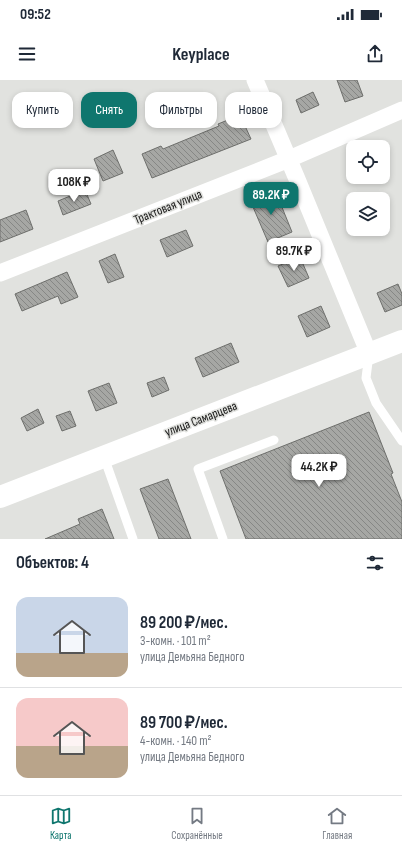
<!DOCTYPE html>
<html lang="ru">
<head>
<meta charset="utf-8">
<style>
  :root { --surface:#fff; --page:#f2f2f3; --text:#1f2937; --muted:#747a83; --line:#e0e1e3; --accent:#0f766e }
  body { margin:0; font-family:"Sofia Sans Condensed",sans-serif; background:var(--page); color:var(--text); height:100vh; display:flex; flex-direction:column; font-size:15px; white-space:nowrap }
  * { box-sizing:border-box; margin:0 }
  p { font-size:13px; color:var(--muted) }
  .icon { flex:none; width:22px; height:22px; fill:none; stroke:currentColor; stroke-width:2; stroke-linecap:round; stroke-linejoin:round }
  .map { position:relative; height:459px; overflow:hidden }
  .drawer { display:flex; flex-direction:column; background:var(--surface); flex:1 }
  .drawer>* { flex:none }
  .banner { position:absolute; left:12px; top:12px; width:378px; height:36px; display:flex; gap:8px }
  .fabs { position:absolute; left:346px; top:60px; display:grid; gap:8px }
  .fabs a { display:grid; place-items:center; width:44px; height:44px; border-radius:8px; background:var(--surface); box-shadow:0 2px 6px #0003; font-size:20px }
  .price { position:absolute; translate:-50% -34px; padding:0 9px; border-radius:8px; background:#fff; color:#222; font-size:13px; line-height:26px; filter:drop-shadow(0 1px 2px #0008) }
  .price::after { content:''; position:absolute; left:50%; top:24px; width:12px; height:9px; margin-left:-6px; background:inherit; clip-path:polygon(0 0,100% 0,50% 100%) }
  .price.current { background:var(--accent); color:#fff }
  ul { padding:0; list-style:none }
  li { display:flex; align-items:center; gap:12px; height:100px; padding:0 16px }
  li+li { border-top:1px solid var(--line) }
  li span { display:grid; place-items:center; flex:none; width:112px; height:80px; border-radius:12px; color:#555 }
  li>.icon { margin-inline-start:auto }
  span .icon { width:48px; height:48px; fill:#fffc; stroke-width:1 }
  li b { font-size:17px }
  h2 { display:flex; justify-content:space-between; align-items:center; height:48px; padding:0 16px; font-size:17px }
  .pill { padding:0 14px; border-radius:12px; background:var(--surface); box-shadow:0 2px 6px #0003; font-size:14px; line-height:36px }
  .pill.current { background:var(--accent); color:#fff }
  .status { display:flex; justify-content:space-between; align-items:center; height:28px; padding:0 20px; background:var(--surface); direction:ltr }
  .status svg { height:11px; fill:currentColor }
  header { display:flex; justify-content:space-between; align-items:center; height:52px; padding:0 16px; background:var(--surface); font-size:18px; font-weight:700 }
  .tab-bar { display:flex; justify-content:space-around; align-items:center; height:56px; border-top:1px solid var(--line); background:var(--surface); font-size:11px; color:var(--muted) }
  .tab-bar a { display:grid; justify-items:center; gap:2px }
  .tab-bar .current { color:var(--accent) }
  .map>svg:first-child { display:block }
  .building { fill:url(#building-back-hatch); stroke:#6e6f6c }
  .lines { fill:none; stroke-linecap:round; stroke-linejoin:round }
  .lane { stroke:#fff; stroke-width:9 }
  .street { stroke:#fff; stroke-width:17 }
  .secondary { stroke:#fff; stroke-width:22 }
  .labels { text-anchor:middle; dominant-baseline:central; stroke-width:3; stroke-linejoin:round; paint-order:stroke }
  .street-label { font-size:13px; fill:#171716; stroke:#e1e2df }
</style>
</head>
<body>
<div class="status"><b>09:52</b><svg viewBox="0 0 49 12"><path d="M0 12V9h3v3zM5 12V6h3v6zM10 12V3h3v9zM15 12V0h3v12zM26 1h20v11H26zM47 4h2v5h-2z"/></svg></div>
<header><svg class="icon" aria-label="menu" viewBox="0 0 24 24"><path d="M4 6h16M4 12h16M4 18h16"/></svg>Keyplace<svg class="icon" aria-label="share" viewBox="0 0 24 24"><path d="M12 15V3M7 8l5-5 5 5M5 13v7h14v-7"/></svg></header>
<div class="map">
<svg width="402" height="459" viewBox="0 0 402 459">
  <defs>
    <pattern id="building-back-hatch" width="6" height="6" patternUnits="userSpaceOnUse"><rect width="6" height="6" fill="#a6a7a4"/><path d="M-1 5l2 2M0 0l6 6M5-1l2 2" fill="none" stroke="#868785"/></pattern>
  </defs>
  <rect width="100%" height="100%" fill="#e1e2df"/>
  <path class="building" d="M 337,0 L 357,0 L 363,16 L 345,22 Z
    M 313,12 L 319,25 L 301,33 L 296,20 Z
    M 240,35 L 251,59 L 152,98 L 142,74 L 161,66 L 163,69 L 219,46 L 218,44 Z
    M 113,70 L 123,93 L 103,101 L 94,79 Z
    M 85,110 L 91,124 L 63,135 L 58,121 Z
    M 275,110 L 292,152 L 268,162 L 250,120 Z
    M 26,130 L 33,149 L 0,162 L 0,140 Z
    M 186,150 L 193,166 L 167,177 L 160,160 Z
    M 115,174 L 124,197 L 108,203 L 99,181 Z
    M 300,177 L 309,198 L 288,207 L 278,186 Z
    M 67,192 L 78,217 L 61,224 L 58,216 L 22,231 L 15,214 Z
    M 398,204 L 402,214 L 402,225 L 385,232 L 377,213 Z
    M 321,226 L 330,247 L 307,257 L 298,236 Z
    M 231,263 L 239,282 L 203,297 L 195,278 Z
    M 164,297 L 169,310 L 152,317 L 147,303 Z
    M 109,303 L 117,323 L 96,331 L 88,311 Z
    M 38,329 L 44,343 L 27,351 L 21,338 Z
    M 70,331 L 76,346 L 62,351 L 56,336 Z
    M 369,332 L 393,393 L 391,394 L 402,422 L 402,459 L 246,459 L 220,391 Z
    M 168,399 L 191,459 L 159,459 L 140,409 Z
    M 102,429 L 114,459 L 45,459 L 80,444 L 78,439 Z"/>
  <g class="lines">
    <path class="lane" d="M 369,274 L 366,298 L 376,323 L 402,361
      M 104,377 L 133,459
      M 223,459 L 198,389 L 274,360"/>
    <path class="street" d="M 255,0 L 297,99 L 369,274
      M 0,193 L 289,79 L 402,30"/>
    <path class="secondary" d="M 0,417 L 402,261"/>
  </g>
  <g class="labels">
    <g class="street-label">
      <text transform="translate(168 127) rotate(-22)">Трактовая улица</text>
      <text transform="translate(201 339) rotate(-21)">улица Самарцева</text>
    </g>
  </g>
</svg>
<div class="fabs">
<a><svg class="icon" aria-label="locate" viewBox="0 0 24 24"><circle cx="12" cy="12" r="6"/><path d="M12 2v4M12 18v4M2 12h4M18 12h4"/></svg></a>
<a><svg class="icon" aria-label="layers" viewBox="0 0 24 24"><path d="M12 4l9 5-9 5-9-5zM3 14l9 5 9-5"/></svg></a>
</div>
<b class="price" style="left:74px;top:123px">108K ₽</b>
<b class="price current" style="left:271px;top:136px">89.2K ₽</b>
<b class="price" style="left:294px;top:192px">89.7K ₽</b>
<b class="price" style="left:319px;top:408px">44.2K ₽</b>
<div class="banner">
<a class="pill">Купить</a>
<a class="pill current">Снять</a>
<a class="pill">Фильтры</a>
<a class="pill">Новое</a>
</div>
</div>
<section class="drawer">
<h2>Объектов: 4<svg class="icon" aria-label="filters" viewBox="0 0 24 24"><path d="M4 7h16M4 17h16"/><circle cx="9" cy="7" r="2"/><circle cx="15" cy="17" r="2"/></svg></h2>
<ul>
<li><span style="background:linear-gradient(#c9d6e8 70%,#b9a48a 0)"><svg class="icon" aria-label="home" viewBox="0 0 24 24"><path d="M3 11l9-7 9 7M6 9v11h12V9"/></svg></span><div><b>89 200 ₽/мес.</b><p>3-комн. · 101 m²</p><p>улица Демьяна Бедного</p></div></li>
<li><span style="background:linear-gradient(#f6c9c9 60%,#b9a48a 0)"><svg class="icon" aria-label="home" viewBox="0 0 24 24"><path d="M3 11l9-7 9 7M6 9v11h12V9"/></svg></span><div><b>89 700 ₽/мес.</b><p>4-комн. · 140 m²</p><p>улица Демьяна Бедного</p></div></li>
</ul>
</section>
<nav class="tab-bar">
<a class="current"><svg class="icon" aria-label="map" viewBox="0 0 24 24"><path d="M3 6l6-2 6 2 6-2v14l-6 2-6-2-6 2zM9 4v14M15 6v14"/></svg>Карта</a>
<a><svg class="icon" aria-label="saved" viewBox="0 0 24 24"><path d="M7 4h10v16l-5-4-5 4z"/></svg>Сохранённые</a>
<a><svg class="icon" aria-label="home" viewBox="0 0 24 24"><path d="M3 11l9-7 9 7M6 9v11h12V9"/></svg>Главная</a>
</nav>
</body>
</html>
